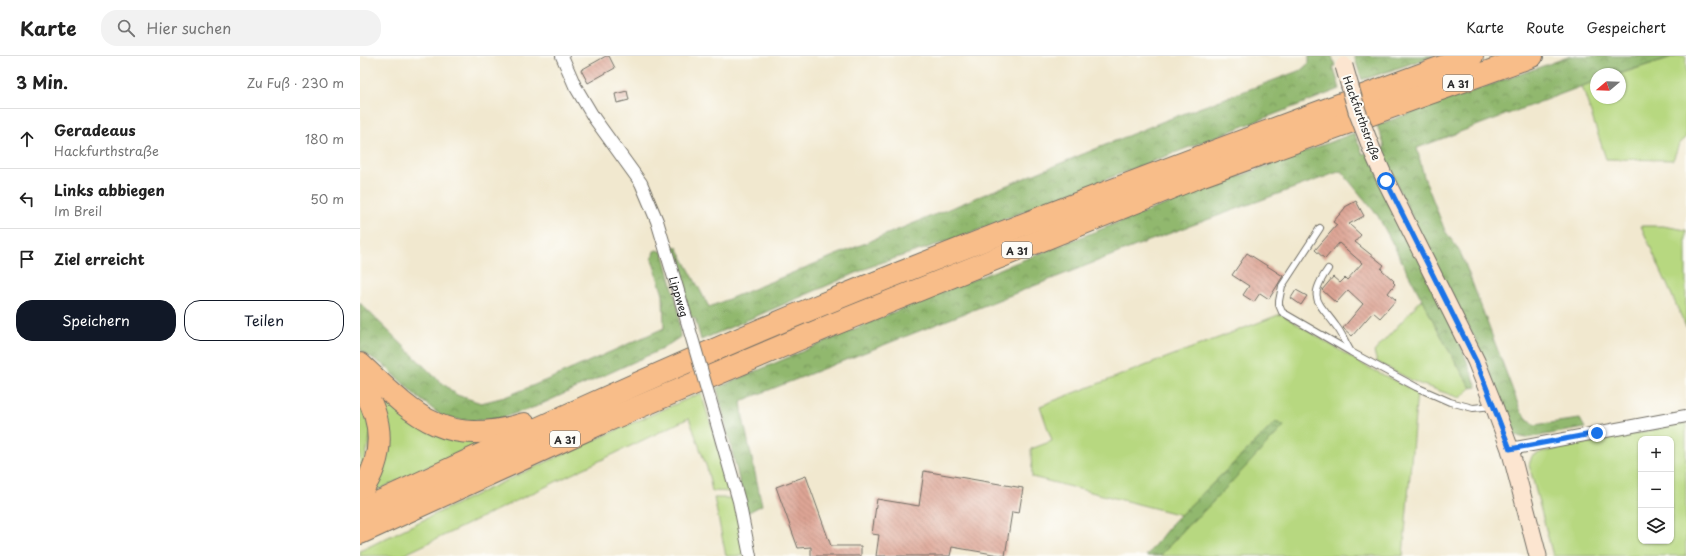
<!DOCTYPE html>
<html lang="de">
<meta charset="utf-8">
<style>
body{margin:0;font-family:"Playpen Sans",sans-serif;background:#f2f2f2;color:#222}
.controls{position:absolute;right:12px;bottom:12px;display:grid;overflow:hidden;border-radius:8px;box-shadow:0 1px 3px #0004}
.controls button{width:36px;height:36px;display:grid;place-items:center;padding:0;border:0;border-bottom:1px solid #e0e0e0;background:#fff;color:#222;font:20px sans-serif}
.compass{position:absolute;left:1230px;top:12px;width:36px;height:36px;border-radius:50%;background:#fff;box-shadow:0 1px 3px #0004;rotate:251deg}
.stop{position:absolute;width:12px;height:12px;margin:-9px;border:3px solid #1a73e8;border-radius:50%;background:#fff}
.stop.end{background:#1a73e8;border-color:#fff;box-shadow:0 1px 4px #0008}
.list{margin:0;padding:0;list-style:none}
h2{display:flex;justify-content:space-between;align-items:center;height:52px;margin:0;padding:0 16px;font-size:17px}
h2 small{font-size:13px;font-weight:400;color:#767676}
.list li{display:grid;grid-template-columns:26px 1fr auto;gap:12px;align-items:center;box-sizing:border-box;height:60px;padding:0 16px;border-top:1px solid #e0e0e0}
.list b{display:block;font-size:15px;white-space:nowrap}
.list p{margin:0;font-size:13px;white-space:nowrap;color:#767676}
.list em{font-size:13px;font-style:normal;color:#767676}
.actions{display:flex;gap:8px;padding:12px 16px}
.actions a{flex:1;padding:9px 0;border:1px solid #111827;border-radius:16px;text-align:center;font-size:14px;color:#111827}
.actions .main{background:#111827;color:#fff}
.icon{flex:none;width:22px;height:22px;fill:none;stroke:currentColor;stroke-width:2;stroke-linecap:round;stroke-linejoin:round}
.map{position:relative;flex:none;width:1326px;height:500px;overflow:hidden}
header{display:flex;align-items:center;gap:24px;box-sizing:border-box;height:56px;padding:0 20px;background:#fff;border-bottom:1px solid #e0e0e0}
header strong{font-size:19px}
nav{display:flex;gap:22px;margin-inline-start:auto;font-size:14px}
.search{width:280px;height:36px;background:#f2f2f2;display:flex;align-items:center;gap:10px;box-sizing:border-box;padding:0 14px;border-radius:16px;color:#767676;font-size:15px}
main{display:flex}
aside{flex:1;background:#fff}
.map>svg:first-child{display:block}
.grass{fill:#b7d880;stroke:#718256;fill-rule:evenodd}
.forest{fill:url(#forest-crowns);stroke:#5e724c}
.building{fill:url(#building-back-hatch)}
.lines{fill:none;stroke-linecap:round;stroke-linejoin:round}
.lane-casing{stroke:#706d64;stroke-width:8}
.street-casing{stroke:#706d64;stroke-width:14}
.secondary-casing{stroke:#706d64;stroke-width:19}
.highway-casing{stroke:#706d64;stroke-width:24}
.lane{stroke:#fff;stroke-width:6}
.street{stroke:#fff;stroke-width:12}
.secondary{stroke:#fce5d0;stroke-width:17}
.highway{stroke:#f8bd89;stroke-width:22}
.street-bridge-casing{stroke:#706d64;stroke-width:14;stroke-linecap:butt}
.secondary-bridge-casing{stroke:#706d64;stroke-width:19;stroke-linecap:butt}
.street-bridge{stroke:#fff;stroke-width:12}
.secondary-bridge{stroke:#fce5d0;stroke-width:17}
.route{stroke:#1a73e8;stroke-width:5}
.labels{text-anchor:middle;dominant-baseline:central;stroke-width:4;stroke-linejoin:round;paint-order:stroke}
.shield{fill:#fdfcf7;stroke:#6a6a68;stroke-width:1}
.shield-label{font-size:10px;font-weight:bold;fill:#2b2b2b}
.street-label{font-size:11px;fill:#2b2b2b;stroke:#fdfcf7}
</style>
<header>
<strong>Karte</strong>
<div class="search"><svg class="icon" aria-label="search" viewBox="0 0 24 24"><circle cx="10" cy="10" r="6"/><path d="M15 15l6 6"/></svg>Hier suchen</div>
<nav><a>Karte</a><a>Route</a><a>Gespeichert</a></nav>
</header>
<main>
<aside>
<h2>3 Min.<small>Zu Fuß · 230 m</small></h2>
<ul class="list">
<li><svg class="icon" aria-label="ahead" viewBox="0 0 24 24"><path d="M12 20V5M6 11l6-6 6 6"/></svg><div><b>Geradeaus</b><p>Hackfurthstraße</p></div><em>180 m</em></li>
<li><svg class="icon" aria-label="left" viewBox="0 0 24 24"><path d="M17 20v-9H6M10 6l-5 5 5 5"/></svg><div><b>Links abbiegen</b><p>Im Breil</p></div><em>50 m</em></li>
<li><svg class="icon" aria-label="arrive" viewBox="0 0 24 24"><path d="M6 21V4h12l-3 4 3 4H6"/></svg><div><b>Ziel erreicht</b></div></li>
</ul>
<div class="actions"><a class="main">Speichern</a><a>Teilen</a></div>
</aside>
<div class="map">
<svg width="1326" height="500" viewBox="0 0 1326 500">
<defs>
<pattern id="forest-crowns" width="20" height="18" patternUnits="userSpaceOnUse"><rect width="20" height="18" fill="#91b86e"/><path d="M2 6a3 3 0 1 1 6 0M12 15a3 3 0 1 1 6 0" fill="none" stroke="#77965b"/></pattern>
<pattern id="building-back-hatch" width="6" height="6" patternUnits="userSpaceOnUse"><rect width="6" height="6" fill="#dda494"/><path d="M-1 5l2 2M0 0l6 6M5-1l2 2" fill="none" stroke="#b38679"/></pattern>
</defs>
<rect width="100%" height="100%" fill="#fdfcf7"/>
<filter id="ink" filterUnits="userSpaceOnUse"><feTurbulence type="fractalNoise" baseFrequency=".025" numOctaves="2"/><feDisplacementMap in="SourceGraphic" scale="8" xChannelSelector="R" yChannelSelector="G"/><feConvolveMatrix kernelMatrix="1 2 1 2 8 2 1 2 1" color-interpolation-filters="sRGB"/></filter>
<filter id="wash" filterUnits="userSpaceOnUse"><feTurbulence type="fractalNoise" baseFrequency=".012" numOctaves="4" result="noise"/><feDisplacementMap in="SourceGraphic" scale="16" xChannelSelector="R" yChannelSelector="G"/><feGaussianBlur stdDeviation="0.9" result="paint"/><feColorMatrix in="noise" values="0 0 0 0 0 0 0 0 0 0 0 0 0 0 0 0 0 1.4 0 .05"/><feComposite in="paint" operator="in"/></filter>
<g filter="url(#wash)">
<rect width="100%" height="100%" fill="#f1e8cf"/>
<!-- grass -->
<g class="grass">
<path d="M1315 0H1326V82L1319 88 1313 104 1246 103 1222 30 1236 25V42H1260L1259 18Z"/>
<path d="M1281 170H1303L1326 174V271Z"/>
<path d="M1062 243 1088 293 1111 332 1100 342 1057 327 1017 306 1014 296Z"/>
<path d="M921 258 1002 308 1057 336 1043 500H800L828 469 847 452 861 436 916 366 821 459 672 421 671 393 692 385 680 350Z"/>
<path d="M10 337 124 385 0 442 10 428Z"/>
<path d="M341 337 372 436 352 435 347 412 329 362 41 500H0V495C112 439 226 387 341 337Z"/>
<path d="M0 338 13 366 0 427Z"/>
<path d="M1326 367V500H1193L1169 409 1172 400 1182 396ZM1281 383H1311V485H1281Z"/>
<path d="M354 442H371L375 445 386 500H366Z"/>
</g>
<!-- forest -->
<g class="forest">
<path d="M949 0H972L975 10H973L980 33 687 146 604 180 517 208 341 284 335 262H331L310 189 317 191 349 251 804 65 941 14 949 7Z"/>
<path d="M994 0H1074L1002 24Z"/>
<path d="M1211 0H1315L1259 18H1236V25L1057 92 1064 121 1085 175 1099 194 1104 205 1161 356 1174 369 1220 363 1225 372 1166 382 1154 379C1140 350 1132 318 1118 289 1086 223 1048 160 1021 93L1025 91 1017 69Z"/>
<path d="M994 77 1003 98 1008 97 1101 290 1117 331 1111 332 1088 293 1018 160 981 115 786 186 381 345 383 362 402 449 387 457 357 332 569 241 767 163Z"/>
<path d="M297 194 303 196 318 251 320 281 302 293 175 351 138 363 108 365 83 361 56 340 26 311 0 294V247L75 321 97 339 121 347 145 341 194 321 304 272 303 239 292 203 294 195Z"/>
<path d="M916 366 924 370 847 452 828 469 800 500H786L814 465Z"/>
</g>
<g id="blocks">
<!-- building -->
<g class="building">
<path d="M246 0H249L255 12 228 27 221 14Z"/>
<path d="M267 35 269 44 257 47 255 38Z"/>
<path d="M996 145 1004 160 989 168 1001 179 995 186 1024 209 1021 213 1034 225 1033 226 1035 228 1028 237 1036 244 1020 262 1013 256 992 280 983 272 1003 248 988 234 976 247 962 234 973 221 980 227 985 222 987 224 1002 207 979 187 965 203 955 194 977 169 973 166 985 152V151Z"/>
<path d="M887 197 923 220 909 243 900 237 894 246 883 239 889 230 872 219Z"/>
<path d="M936 234 947 240 941 249 931 242Z"/>
<path d="M564 415 663 432 659 457 652 456 645 500 592 491 590 500H516L519 479 512 478 517 443 559 450Z"/>
<path d="M446 420 471 490H501V500H451V491L438 492 416 431Z"/>
</g>
</g>
</g>
<g filter="url(#ink)">
<use href="#blocks" fill-opacity="0" stroke="#706d64" stroke-width="1"/>
<g class="lines">
<!-- lane casing -->
<g class="lane-casing">
<g id="lane">
<path d="M960 172 922 230 919 245V249L922 256 991 296 1056 331 1090 346 1113 352 1133 350"/>
<path d="M968 213C947 243 958 245 976 270 982 277 985 286 990 294"/>
</g>
</g>
<!-- street casing -->
<g class="street-casing">
<g id="street">
<path id="s1" d="M202 0 215 30 234 62 281 127 297 165 327 265"/>
<path d="M355 361 379 445 390 500"/>
<path d="M1150 393 1326 360"/>
</g>
</g>
<!-- secondary casing -->
<g class="secondary-casing">
<path id="secondary" d="M1012 94 1026 125 1116 305 1134 350 1150 393 1178 500"/>
</g>
<!-- highway casing -->
<g class="highway-casing">
<g id="highway">
<path d="M0 308C55 360 84 392 164 368"/>
<path d="M0 329C25 364 25 401 0 437"/>
<path d="M0 455C152 384 303 314 458 250 674 162 893 80 1112 0"/>
<path d="M0 477 241 367 472 269 840 120 1172 0"/>
</g>
</g>
<!-- lane -->
<use href="#lane" class="lane"/>
<!-- street -->
<use href="#street" class="street"/>
<!-- secondary -->
<use href="#secondary" class="secondary"/>
<!-- highway -->
<use href="#highway" class="highway"/>
<!-- street-bridge casing -->
<g class="street-bridge-casing">
<path id="street-bridge" d="M327 265 355 361"/>
</g>
<!-- secondary-bridge casing -->
<g class="secondary-bridge-casing">
<path id="secondary-bridge" d="M984 10 997 55 1012 94"/>
</g>
<!-- street-bridge -->
<use href="#street-bridge" class="street-bridge"/>
<!-- secondary-bridge -->
<use href="#secondary-bridge" class="secondary-bridge"/>
</g>
</g>
<g class="lines" filter="url(#ink)">
<!-- route -->
<path class="route" d="M1026 125 1116 305 1150 393 1237 377"/>
</g>
<g class="labels">
<!-- shield labels -->
<g class="shield">
<rect x="1083" y="19" width="30" height="16" rx="3"/>
<rect x="642" y="186" width="30" height="16" rx="3"/>
<rect x="190" y="375" width="30" height="16" rx="3"/>
</g>
<g class="shield-label">
<text x="1098" y="27">A 31</text>
<text x="657" y="194">A 31</text>
<text x="205" y="383">A 31</text>
</g>
<!-- street labels -->
<g class="street-label">
<text transform="translate(1002 62) rotate(70)">Hackfurthstraße</text>
<text stroke="none"><textPath href="#s1" startOffset="270">Lippweg</textPath></text>
</g>
</g>
</svg>
<div class="controls">
<button>+</button>
<button>−</button>
<button><svg class="icon" aria-label="layers" viewBox="0 0 24 24"><path d="M12 4l9 5-9 5-9-5zM3 14l9 5 9-5"/></svg></button>
</div>
<svg class="compass" viewBox="-18 -18 36 36"><path d="M0-13l5 13h-10z" fill="#e53935"/><path d="M0 13l5-13h-10z" fill="#767676"/></svg>
<div class="stop" style="left:1026px;top:125px"></div>
<div class="stop end" style="left:1237px;top:377px"></div>
</div>
</main>
